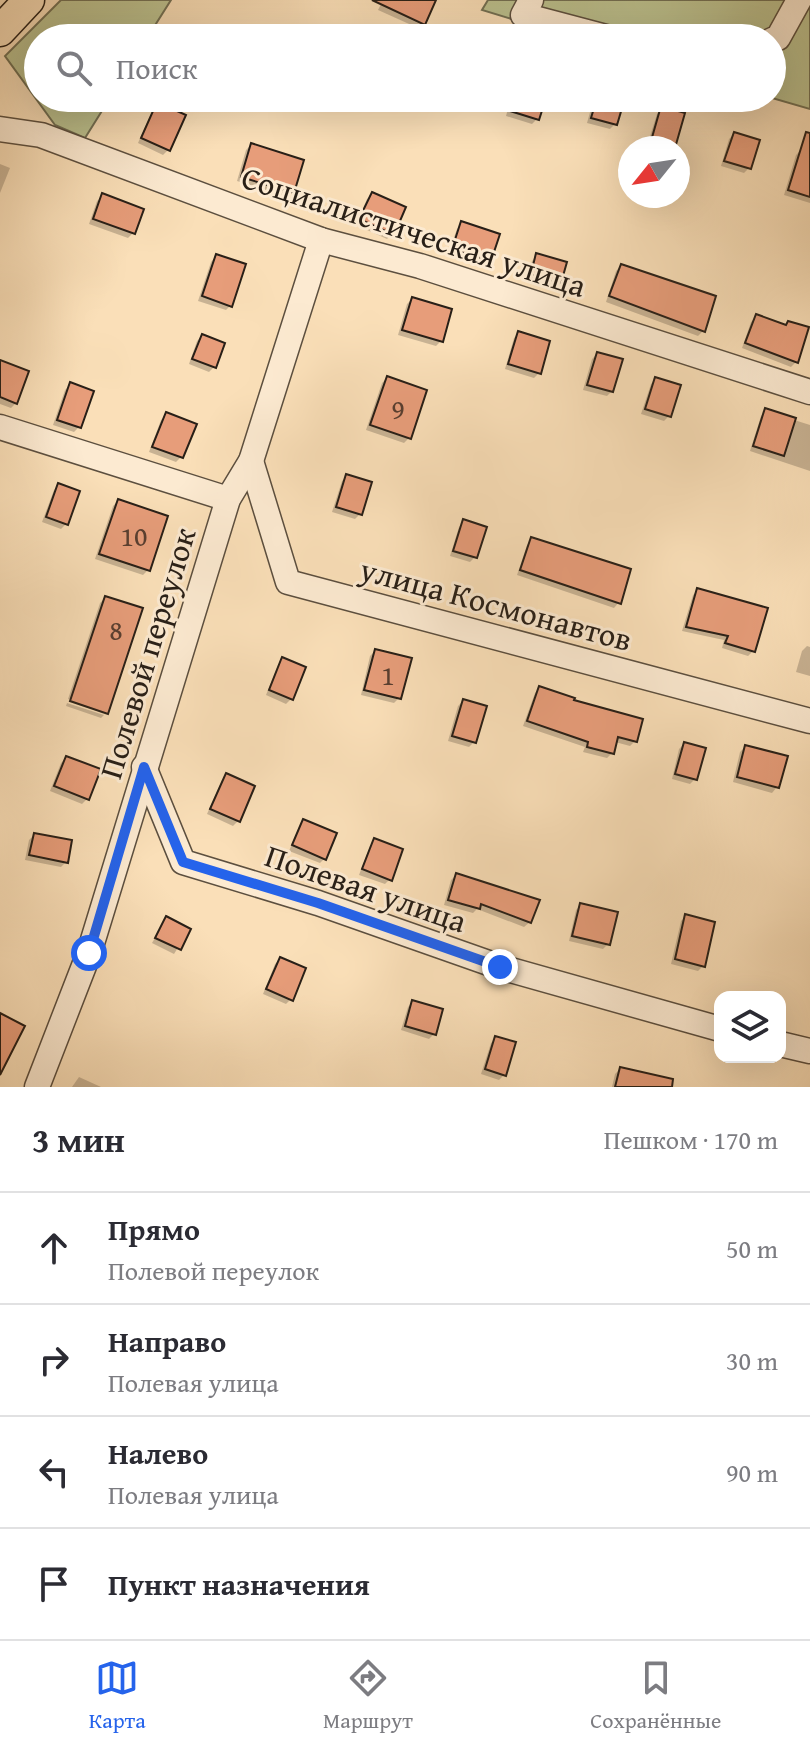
<!DOCTYPE html>
<html lang="ru">
<meta charset="utf-8">
<style>
body{margin:0;font-family:"Gentium Book Plus",serif;background:#f7f7f7;color:#2b2b33}
.controls{position:absolute;right:24px;bottom:24px;display:grid;overflow:hidden;border-radius:16px;box-shadow:0 8px 32px #0002}
.controls button{width:72px;height:72px;display:grid;place-items:center;padding:0;border:0;border-bottom:2px solid #e1e1e2;background:#fff;color:#2b2b33;font:40px sans-serif}
.compass{position:absolute;left:618px;top:136px;width:72px;height:72px;border-radius:50%;background:#fff;box-shadow:0 8px 32px #0002;rotate:240deg}
.stop{position:absolute;width:24px;height:24px;margin:-18px;border:6px solid #2563eb;border-radius:50%;background:#fff}
.stop.end{background:#2563eb;border-color:#fff;box-shadow:0 2px 8px #0008}
.list{margin:0;padding:0;list-style:none}
h2{display:flex;justify-content:space-between;align-items:center;height:104px;margin:0;padding:0 32px;font-size:34px}
h2 small{font-size:26px;font-weight:400;color:#7c7c81}
.list li{display:grid;grid-template-columns:52px 1fr auto;gap:24px;align-items:center;box-sizing:border-box;height:112px;padding:0 32px;border-top:2px solid #e1e1e2}
.list b{display:block;font-size:30px;white-space:nowrap}
.list p{margin:0;font-size:26px;white-space:nowrap;color:#7c7c81}
.list em{font-size:26px;font-style:normal;color:#7c7c81}
.icon{flex:none;width:44px;height:44px;fill:none;stroke:currentColor;stroke-width:2;stroke-linecap:round;stroke-linejoin:round}
.map{position:relative;flex:none;width:810px;height:1087px;overflow:hidden}
.search{position:absolute;background:#fff;box-shadow:0 8px 32px #0002;left:24px;right:24px;top:24px;height:88px;display:flex;align-items:center;gap:20px;box-sizing:border-box;padding:0 28px;border-radius:44px;color:#7c7c81;font-size:30px}
.sheet{height:552px;background:#fff}
nav{display:flex;justify-content:space-around;align-items:center;box-sizing:border-box;height:112px;border-top:2px solid #e1e1e2;background:#fff;font-size:22px;color:#7c7c81}
nav a{display:grid;justify-items:center;gap:4px}
nav .on{color:#2563eb}
.map>svg:first-child{display:block}
.green{fill:#bcc290;stroke:#727054;stroke-width:2}
.shadow{fill:#0003}
.building{fill:#e79d7a;stroke:#281f17;stroke-width:2}
.lines{fill:none;stroke-linecap:round;stroke-linejoin:round}
.minor-casing{stroke:#5c4f3f;stroke-width:27}
.major-casing{stroke:#281f17;stroke-width:33}
.minor{stroke:#fcead1;stroke-width:24}
.major{stroke:#fadfb8;stroke-width:30}
.route{stroke:#2563eb;stroke-width:10}
.labels{text-anchor:middle;dominant-baseline:central;stroke-width:6;stroke-linejoin:round;paint-order:stroke}
.number-label{font-size:28px;fill:#583e30}
.street-label{font-size:32px;fill:#281f17;stroke:#fcead1}
</style>
<div class="map">
<svg width="810" height="1087" viewBox="0 0 810 1087">
<rect width="100%" height="100%" fill="#fadfb8"/>
<filter id="stains"><feTurbulence type="fractalNoise" baseFrequency=".0025" numOctaves="4"/><feColorMatrix values="0 0 0 0 .2 0 0 0 0 .09 0 0 0 0 .02 0 0 0 .5 -.17"/></filter>
<radialGradient id="worn" r=".72"><stop offset=".6" stop-color="#630" stop-opacity="0"/><stop offset="1" stop-color="#630" stop-opacity=".3"/></radialGradient>
<!-- green -->
<g class="green">
<path d="M61 0H171L147 38H38V98H110L85 138 55 125 5 56Z"/>
<path d="M488 0H810V109L772 98V38H574L482 10Z"/>
</g>
<!-- shadow -->
<g class="shadow">
<path d="M383 0H434L418 28 378 10Z"/>
<path d="M198 32 211 38H193Z"/>
<path d="M511 98H544L537 119 532 124 506 116Z"/>
<path d="M594 98H623L615 124 610 129 587 123Z"/>
<path d="M158 104 168 150 163 155 138 143 153 109Z"/>
<path d="M662 109 673 147 672 148 647 146 657 114Z"/>
<path d="M734 134 757 141 749 168 744 173 721 166 729 139Z"/>
<path d="M251 145 292 192 287 197 237 181 246 150Z"/>
<path d="M801 150 810 153V203L784 195 796 155Z"/>
<path d="M0 164 10 168 0 193Z"/>
<path d="M372 194 392 234 387 239 356 225 367 199Z"/>
<path d="M103 196 141 210 133 233 128 238 89 224 97 201Z"/>
<path d="M462 224 489 260 484 265 448 254 457 229Z"/>
<path d="M216 256 231 305 226 310 198 301 211 262Z"/>
<path d="M537 256 560 282 555 287 527 278 532 261Z"/>
<path d="M621 266 703 331 698 336 606 302 616 271Z"/>
<path d="M412 299 441 341 436 346 398 335 407 304Z"/>
<path d="M756 317 796 362 791 367 742 348 751 322Z"/>
<path d="M519 333 539 373 534 378 505 369 514 338Z"/>
<path d="M202 336 214 367 209 372 189 364 197 341Z"/>
<path d="M597 354 612 391 607 396 583 390 592 359Z"/>
<path d="M0 365 16 403 11 408 0 404Z"/>
<path d="M387 378 409 438 404 443 366 430 382 383Z"/>
<path d="M656 379 669 416 664 421 641 414 651 384Z"/>
<path d="M70 385 79 427 74 432 53 425 65 390Z"/>
<path d="M766 411 810 425V471L750 451 761 416Z"/>
<path d="M166 415 181 457 176 462 149 452 161 420Z"/>
<path d="M347 476 360 514 355 519 332 512 342 481Z"/>
<path d="M59 485 66 524 61 529 42 522 54 490Z"/>
<path d="M118 501 148 570 143 575 95 559 113 506Z"/>
<path d="M464 522 475 557 470 562 450 556 459 527Z"/>
<path d="M532 540 619 602 614 608 517 575 527 545Z"/>
<path d="M698 590 753 651 748 656 722 648 724 640 682 631 693 595Z"/>
<path d="M105 598 106 711 68 699 100 603Z"/>
<path d="M807 646 810 647V676L796 672 802 651Z"/>
<path d="M375 651 399 698 394 703 361 695 370 656Z"/>
<path d="M283 660 291 699 286 704 266 695 278 665Z"/>
<path d="M540 688 635 741 630 746 615 742 612 753 607 758 583 752 585 747 523 726 535 693Z"/>
<path d="M463 701 474 742 469 747 448 741 458 706Z"/>
<path d="M67 703 104 715 101 718 66 706Z"/>
<path d="M684 744 695 779 690 784 672 779 679 749Z"/>
<path d="M745 747 777 787 772 793 733 782 740 752Z"/>
<path d="M66 758 87 799 82 804 50 791 61 763Z"/>
<path d="M227 775 238 821 233 826 207 814 222 780Z"/>
<path d="M304 822 325 858 320 863 289 851 299 827Z"/>
<path d="M34 835 66 862 61 867 25 860 29 840Z"/>
<path d="M375 841 390 879 385 884 359 875 370 846Z"/>
<path d="M456 875 530 922 524 927 477 909 473 913 444 905 451 880Z"/>
<path d="M581 905 608 944 603 949 569 941 576 910Z"/>
<path d="M686 916 703 966 698 971 671 964 681 921Z"/>
<path d="M166 919 189 930 174 954 152 943Z"/>
<path d="M280 959 291 999 286 1004 263 994 275 964Z"/>
<path d="M413 1002 434 1034 429 1039 401 1030 408 1007Z"/>
<path d="M496 1038 504 1075 499 1080 481 1074 491 1043Z"/>
<path d="M620 1069 650 1087H612L615 1074Z"/>
<path d="M79 1077 101 1087H72Z"/>
</g>
<!-- building -->
<g class="building">
<path d="M372 0H436L425 25Z"/>
<path d="M482 98H546L539 120 481 102Z"/>
<path d="M597 98H625L617 125 591 118Z"/>
<path d="M157 102 186 115 170 151 141 138Z"/>
<path d="M661 106 685 113 675 148 651 141Z"/>
<path d="M734 132 760 140 751 169 724 161Z"/>
<path d="M806 132 810 133V197L788 190Z"/>
<path d="M251 143 304 160 294 193 241 177Z"/>
<path d="M372 192 406 207 394 235 359 219Z"/>
<path d="M102 193 144 209 135 234 93 219Z"/>
<path d="M461 221 500 234 491 261 452 249Z"/>
<path d="M536 253 567 262 561 283 531 274Z"/>
<path d="M216 254 246 264 232 307 202 296Z"/>
<path d="M621 264 716 296 705 332 609 296Z"/>
<path d="M412 297 452 309 443 342 402 330Z"/>
<path d="M756 314 786 325 788 321 809 327 798 363 745 343Z"/>
<path d="M518 331 550 341 541 374 508 364Z"/>
<path d="M202 334 225 343 216 368 192 359Z"/>
<path d="M597 352 623 359 613 392 587 385Z"/>
<path d="M0 360 29 371 17 404 0 397Z"/>
<path d="M387 376 427 390 411 439 370 425Z"/>
<path d="M655 377 681 385 671 417 645 409Z"/>
<path d="M70 382 94 391 81 428 57 420Z"/>
<path d="M765 408 796 418 784 456 753 446Z"/>
<path d="M166 412 197 424 183 458 152 447Z"/>
<path d="M346 474 372 482 362 515 336 507Z"/>
<path d="M58 483 80 491 68 525 46 517Z"/>
<path d="M118 499 168 516 150 571 99 554Z"/>
<path d="M463 519 487 527 477 558 453 551Z"/>
<path d="M531 537 631 569 621 604 520 570Z"/>
<path d="M697 588 768 608 755 652 725 643 728 636 686 627Z"/>
<path d="M105 596 143 608 108 714 70 701Z"/>
<path d="M375 649 412 658 401 699 364 690Z"/>
<path d="M282 657 306 667 293 700 269 690Z"/>
<path d="M539 686 575 698 574 700 643 719 637 742 618 737 614 754 587 747 588 742 527 721Z"/>
<path d="M463 699 487 706 476 743 452 736Z"/>
<path d="M684 742 706 748 697 780 675 774Z"/>
<path d="M745 745 788 756 779 788 737 777Z"/>
<path d="M66 756 101 769 89 800 54 786Z"/>
<path d="M226 773 255 786 240 822 210 809Z"/>
<path d="M303 819 337 833 326 860 292 845Z"/>
<path d="M34 833 72 840 68 863 29 855Z"/>
<path d="M374 838 403 849 392 881 362 869Z"/>
<path d="M456 873 540 900 531 923 481 904 480 909 448 900Z"/>
<path d="M580 903 618 912 610 945 572 936Z"/>
<path d="M685 914 715 922 705 967 675 959Z"/>
<path d="M166 916 191 929 181 950 155 938Z"/>
<path d="M280 957 306 968 293 1001 266 989Z"/>
<path d="M412 1000 443 1009 436 1035 405 1026Z"/>
<path d="M0 1013 25 1026 0 1075Z"/>
<path d="M495 1036 516 1042 506 1076 485 1069Z"/>
<path d="M620 1067 673 1079 672 1087H615Z"/>
</g>
<g class="lines">
<!-- minor casing -->
<g class="minor-casing">
<g id="minor">
<path d="M531 0 523 15 610 38"/>
<path d="M772 40 778 38 799 0"/>
<path d="M0 129 41 135 321 240 420 266 810 392"/>
<path d="M0 427 228 499"/>
<path d="M251 461 288 582 810 721"/>
<path d="M144 767 183 862 318 903 500 967 720 1029"/>
<path d="M780 1044 810 1051"/>
<path d="M37 1087 89 953 228 499 251 461 321 240"/>
</g>
</g>
<!-- major casing -->
<g class="major-casing">
<path id="major" d="M0 31 29 0"/>
</g>
<!-- minor -->
<use href="#minor" class="minor"/>
<!-- major -->
<use href="#major" class="major"/>
</g>
<g class="lines">
<!-- route -->
<path class="route" d="M89 953 144 767 183 862 318 903 500 967"/>
</g>
<g class="labels">
<!-- number labels -->
<g class="number-label">
<text x="398" y="408">9</text>
<text x="134" y="535">10</text>
<text x="116" y="629">8</text>
<text x="388" y="674">1</text>
</g>
<!-- street labels -->
<g class="street-label">
<text transform="translate(414 231) rotate(18)">Социалистическая улица</text>
<text transform="translate(496 604) rotate(15)">улица Космонавтов</text>
<text transform="translate(147 653) rotate(-73)">Полевой переулок</text>
<text transform="translate(366 888) rotate(19)">Полевая улица</text>
</g>
</g>
<rect width="100%" height="100%" filter="url(#stains)"/>
<rect width="100%" height="100%" fill="url(#worn)"/>
</svg>
<div class="controls">
<button><svg class="icon" aria-label="layers" viewBox="0 0 24 24"><path d="M12 4l9 5-9 5-9-5zM3 14l9 5 9-5"/></svg></button>
</div>
<svg class="compass" viewBox="-18 -18 36 36"><path d="M0-13l5 13h-10z" fill="#e53935"/><path d="M0 13l5-13h-10z" fill="#7c7c81"/></svg>
<div class="stop" style="left:89px;top:953px"></div>
<div class="stop end" style="left:500px;top:967px"></div>
<div class="search"><svg class="icon" aria-label="search" viewBox="0 0 24 24"><circle cx="10" cy="10" r="6"/><path d="M15 15l6 6"/></svg>Поиск</div>
</div>
<section class="sheet">
<h2>3 мин<small>Пешком · 170 m</small></h2>
<ul class="list">
<li><svg class="icon" aria-label="ahead" viewBox="0 0 24 24"><path d="M12 20V5M6 11l6-6 6 6"/></svg><div><b>Прямо</b><p>Полевой переулок</p></div><em>50 m</em></li>
<li><svg class="icon" aria-label="right" viewBox="0 0 24 24"><path d="M7 20v-9h11M14 6l5 5-5 5"/></svg><div><b>Направо</b><p>Полевая улица</p></div><em>30 m</em></li>
<li><svg class="icon" aria-label="left" viewBox="0 0 24 24"><path d="M17 20v-9H6M10 6l-5 5 5 5"/></svg><div><b>Налево</b><p>Полевая улица</p></div><em>90 m</em></li>
<li><svg class="icon" aria-label="arrive" viewBox="0 0 24 24"><path d="M6 21V4h12l-3 4 3 4H6"/></svg><div><b>Пункт назначения</b></div></li>
</ul>
</section>
<nav>
<a class="on"><svg class="icon" aria-label="map" viewBox="0 0 24 24"><path d="M3 6l6-2 6 2 6-2v14l-6 2-6-2-6 2zM9 4v14M15 6v14"/></svg>Карта</a>
<a><svg class="icon" aria-label="directions" viewBox="0 0 24 24"><path d="M12 3l9 9-9 9-9-9zM9 14v-3h6M13 9l2 2-2 2"/></svg>Маршрут</a>
<a><svg class="icon" aria-label="saved" viewBox="0 0 24 24"><path d="M7 4h10v16l-5-4-5 4z"/></svg>Сохранённые</a>
</nav>
